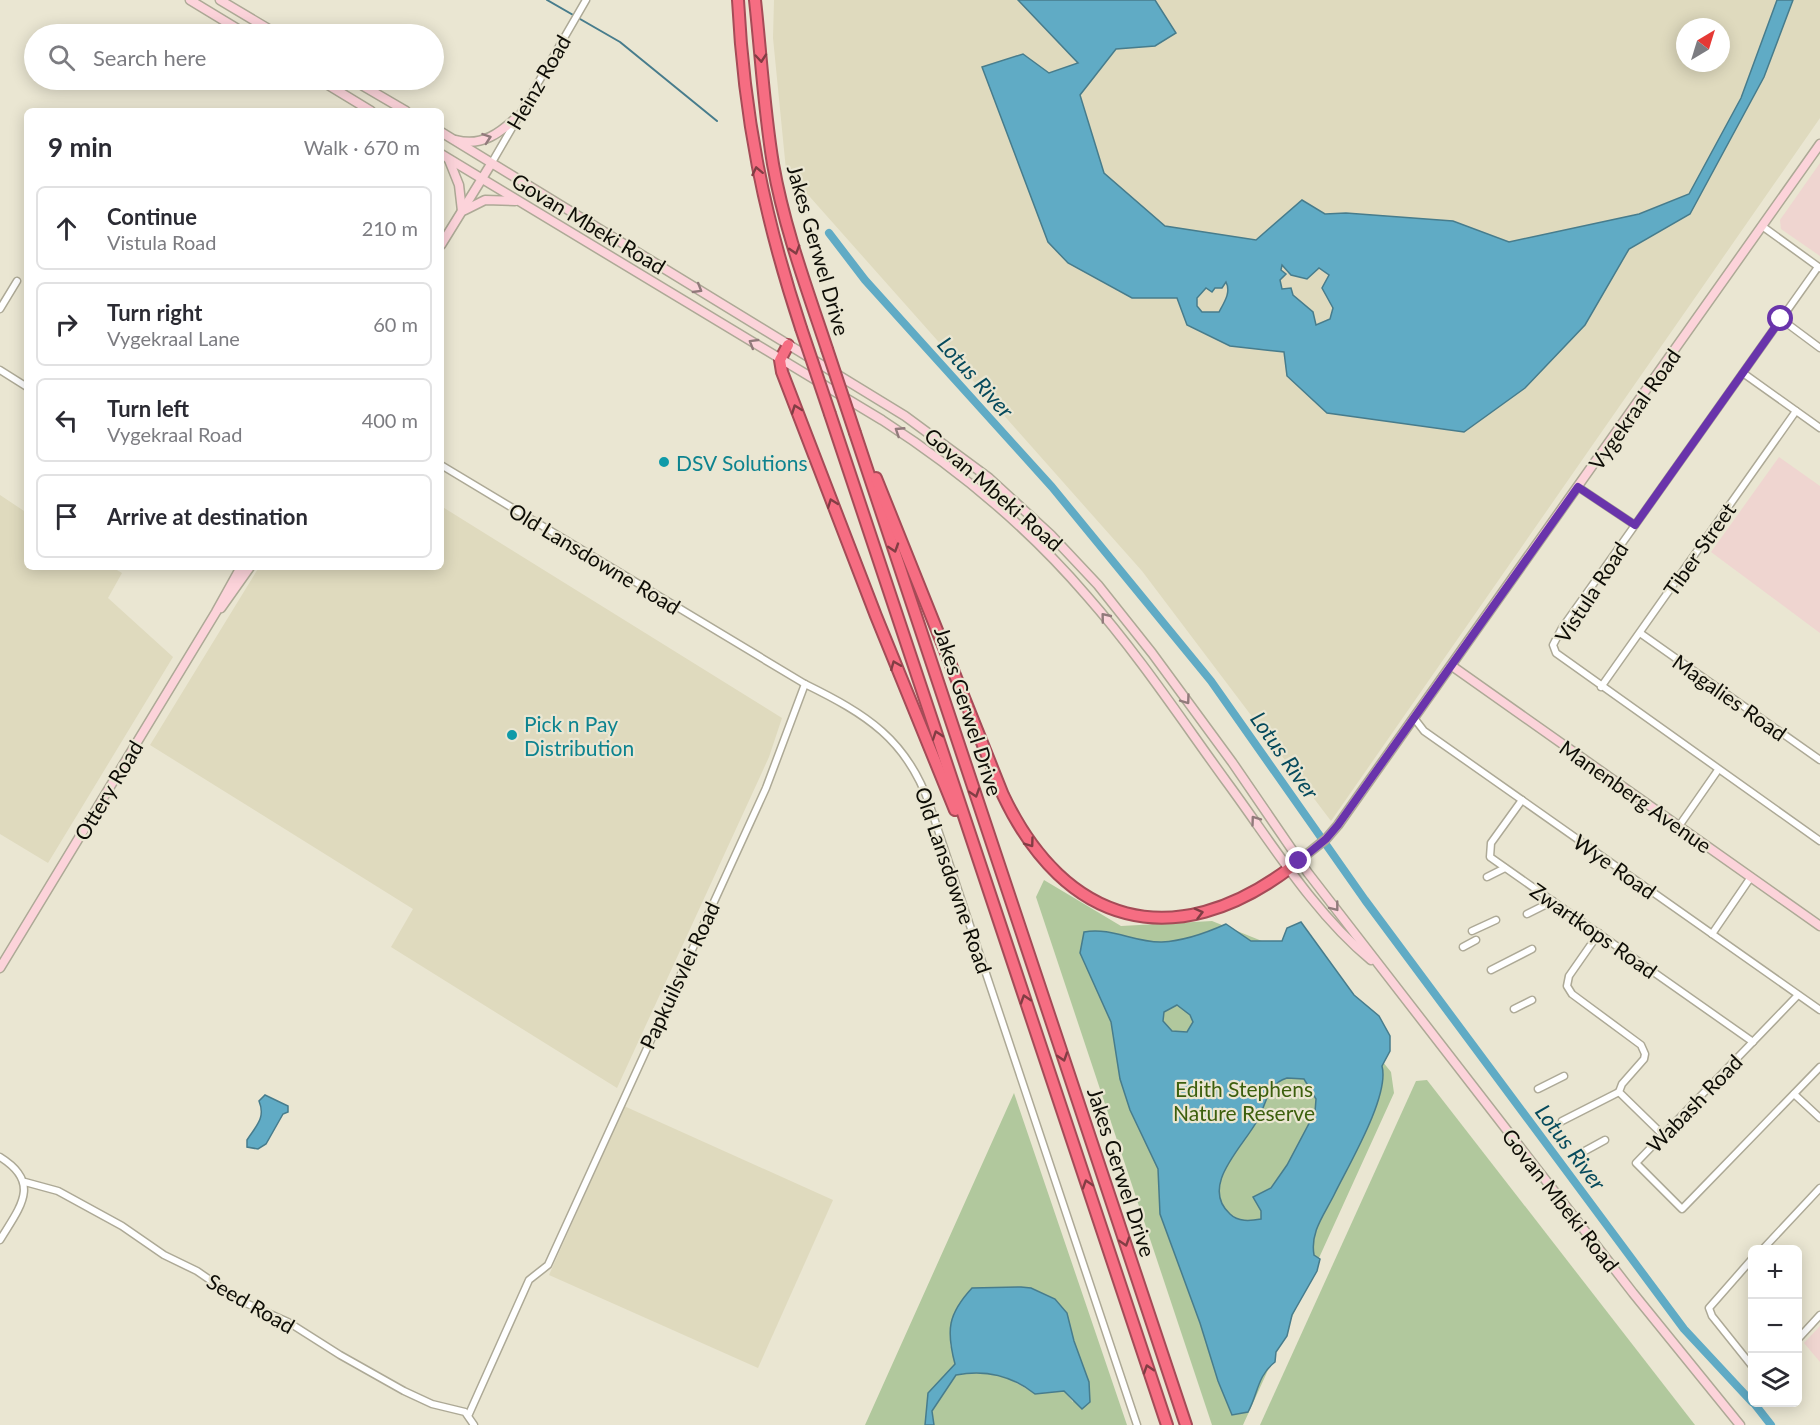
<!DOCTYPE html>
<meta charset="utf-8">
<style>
body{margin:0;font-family:Lato,sans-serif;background:#f7f7f7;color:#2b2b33}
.controls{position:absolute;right:18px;bottom:18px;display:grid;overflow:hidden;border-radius:9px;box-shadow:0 3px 15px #0003}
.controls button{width:54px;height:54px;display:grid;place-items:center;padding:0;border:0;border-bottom:2px solid #e1e1e2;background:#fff;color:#2b2b33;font:30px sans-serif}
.compass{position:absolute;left:1676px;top:18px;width:54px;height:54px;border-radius:50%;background:#fff;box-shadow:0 3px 15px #0003;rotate:38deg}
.stop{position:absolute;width:18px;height:18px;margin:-14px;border:4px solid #6934ab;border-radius:50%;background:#fff}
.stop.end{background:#6934ab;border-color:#fff;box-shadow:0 2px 6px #0008}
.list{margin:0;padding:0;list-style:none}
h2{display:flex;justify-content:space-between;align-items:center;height:78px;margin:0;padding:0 24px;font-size:26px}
h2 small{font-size:20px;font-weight:400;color:#7c7c81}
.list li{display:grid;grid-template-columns:39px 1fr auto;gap:18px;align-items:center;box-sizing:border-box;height:84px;margin:0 12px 12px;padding:0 12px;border:2px solid #e1e1e2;border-radius:9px}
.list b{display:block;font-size:22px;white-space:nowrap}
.list p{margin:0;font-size:20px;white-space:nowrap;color:#7c7c81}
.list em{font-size:20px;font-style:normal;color:#7c7c81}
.icon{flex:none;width:33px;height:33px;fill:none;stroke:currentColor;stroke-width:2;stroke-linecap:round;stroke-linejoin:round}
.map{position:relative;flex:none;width:1820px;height:1425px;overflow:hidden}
.search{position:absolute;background:#fff;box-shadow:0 3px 15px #0003;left:24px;top:24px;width:420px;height:66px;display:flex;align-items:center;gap:15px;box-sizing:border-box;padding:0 21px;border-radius:33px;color:#7c7c81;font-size:22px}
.panel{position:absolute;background:#fff;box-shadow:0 3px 15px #0003;left:24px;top:108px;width:420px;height:462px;border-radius:9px}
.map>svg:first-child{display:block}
.built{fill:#dfdabe;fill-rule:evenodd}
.education{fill:#efd5d0}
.green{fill:#b1c89d}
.water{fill:#60abc5;stroke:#477c8c;stroke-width:1.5;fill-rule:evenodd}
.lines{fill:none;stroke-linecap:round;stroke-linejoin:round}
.stream{stroke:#477c8c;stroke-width:2}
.canal{stroke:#60abc5;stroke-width:8}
.street-casing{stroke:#ada996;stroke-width:9}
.secondary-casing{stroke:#ada996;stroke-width:11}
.highway-casing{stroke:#a54b57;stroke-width:14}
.street{stroke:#fff;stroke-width:6}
.secondary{stroke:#fcd3da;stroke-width:8}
.highway{stroke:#f66d82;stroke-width:10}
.highway-bridge-casing{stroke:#a54b57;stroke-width:14;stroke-linecap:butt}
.highway-bridge{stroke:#f66d82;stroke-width:10}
.oneway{stroke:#823d44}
.oneway2{stroke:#917a7b}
.route{stroke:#6934ab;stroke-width:8}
.culture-dot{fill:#0f9aa8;stroke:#eae6d2;stroke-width:2}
.labels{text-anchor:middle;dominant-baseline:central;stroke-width:4.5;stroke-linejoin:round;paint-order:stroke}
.street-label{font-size:21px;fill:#0e0d06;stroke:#eae6d2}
.culture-label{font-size:21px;fill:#0d838f;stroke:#eae6d2;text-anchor:start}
.park-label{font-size:21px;fill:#3c5f0d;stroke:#eae6d2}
.water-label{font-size:22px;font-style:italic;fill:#064a5c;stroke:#eae6d2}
</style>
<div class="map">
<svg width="1820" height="1425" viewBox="0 0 1820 1425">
<rect width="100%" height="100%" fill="#eae6d2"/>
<!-- built -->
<g class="built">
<path d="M774 0H1820V118L1331 821 1142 571 786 170 773 38ZM1685 27H1721V63H1685Z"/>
<path d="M0 495 27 513V567H112L122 573 108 598 173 657 48 863 0 834Z"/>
<path d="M441 506 782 718 769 757 617 1088 391 947 413 909 150 745 259 567H441Z"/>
<path d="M624 1106 833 1200 758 1368 549 1275Z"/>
</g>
<!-- education -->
<g class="education">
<path d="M1820 163V256L1781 229 1780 220Z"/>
<path d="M1779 457 1820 486V633L1711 552Z"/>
<path d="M1820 1326V1362L1804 1343Z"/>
</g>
<!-- green -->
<g class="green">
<path d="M1044 880 1121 926 1212 921 1297 955 1391 1072 1394 1093 1243 1425H1212L1036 897Z"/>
<path d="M1427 1080 1695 1425H1260L1416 1081Z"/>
<path d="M1014 1093 1127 1425H934L932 1411 956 1375 977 1371 1002 1375 1036 1394 1064 1391 1073 1402 1074 1341 1067 1313 1055 1299 1031 1288H972L950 1344 956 1364 928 1393 925 1425H865Z"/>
</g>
<!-- water -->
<g class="water">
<path d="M1018 0H1155L1176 33 1155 46 1116 49 1080 95 1104 173 1165 226 1256 240 1302 200 1325 214 1346 213 1453 221 1509 242 1639 214 1689 194 1741 98 1777 0H1793L1764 77 1690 214 1629 249 1585 325 1525 388 1464 432 1327 413 1287 376 1284 352 1230 346 1187 325 1177 298H1132L1068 263 1048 242 982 67 1023 54 1049 73 1078 63ZM1282 265 1291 275 1307 279 1319 268 1329 275 1322 288 1333 308 1330 319 1316 325 1313 312 1293 295 1291 288 1282 289 1280 280 1286 274 1281 270ZM1226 282C1231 292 1225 301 1219 312H1202L1197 306V298L1206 288 1212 292 1215 288H1222Z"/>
<path d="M1301 922 1354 995 1379 1016 1390 1036V1051L1382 1066C1390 1096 1348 1166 1334 1195 1324 1215 1310 1232 1314 1255L1320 1259 1317 1271 1292 1315 1287 1336 1276 1352 1275 1362C1257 1376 1258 1394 1248 1412L1232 1415 1218 1381 1200 1323 1160 1214 1158 1169 1130 1110 1120 1079 1111 1022 1080 953 1084 932C1112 927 1135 943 1162 942 1184 941 1206 933 1226 924L1251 941H1282L1287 928ZM1177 1005 1190 1015 1193 1022 1187 1032 1172 1031 1163 1021 1164 1012ZM1287 1078 1304 1079 1316 1099 1315 1112 1287 1165 1271 1188 1253 1197 1261 1211V1219C1250 1221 1238 1222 1230 1214 1199 1186 1243 1147 1257 1121 1267 1105 1266 1084 1287 1078Z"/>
<path d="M265 1095 288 1106V1112L283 1114 266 1144 258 1149 247 1147V1140C256 1126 266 1118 259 1101Z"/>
<path d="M1021 1287 1031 1288 1055 1299 1067 1313 1074 1341 1089 1382 1090 1402 1082 1409 1064 1391 1035 1394C1011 1375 986 1369 956 1375L932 1411 934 1425H925L928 1393 955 1364C946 1330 948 1314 972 1288Z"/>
</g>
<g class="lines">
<!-- stream -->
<path class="stream" d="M547 0 620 42 717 121"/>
<!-- canal -->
<g class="canal">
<path d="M829 233 865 280 1052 487 1211 681 1365 900 1684 1329 1752 1402"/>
<path d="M1753 1402 1771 1425"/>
</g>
<!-- street casing -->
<g class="street-casing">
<g id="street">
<path d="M491 164 586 0"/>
<path d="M1762 226 1820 268"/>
<path d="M1818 267 1562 628 1553 645 1556 653 1820 841"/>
<path d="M0 309 17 281"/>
<path d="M1781 319 1820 348"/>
<path d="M0 370 27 387"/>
<path d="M1743 373 1820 428"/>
<path d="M441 465 805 684C866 714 907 739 930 806L1137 1425"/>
<path d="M1578 487 1635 525"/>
<path d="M1640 633 1820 760"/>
<path d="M1601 687 1796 411"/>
<path d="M1414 718 1424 731 1820 1010"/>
<path d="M1522 800 1491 843 1490 857 1753 1042"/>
<path d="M1679 826 1718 770"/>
<path d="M1487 877 1505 868"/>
<path d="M1527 914 1553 901"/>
<path d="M1472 931 1496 920"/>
<path d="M1599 933 1569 976 1567 986 1572 994 1641 1045 1645 1054 1644 1059 1622 1084 1619 1092 1663 1135"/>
<path d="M1712 934 1751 877"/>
<path d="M1463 947 1476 940"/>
<path d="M1491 970 1532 949"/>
<path d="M1798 995 1636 1163 1682 1209 1820 1067"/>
<path d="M1514 1009 1532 1000"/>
<path d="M1538 1089 1564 1076"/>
<path d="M1794 1094 1820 1118"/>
<path d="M1562 1121 1619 1092"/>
<path d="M1583 1152 1605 1140"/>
<path d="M0 1157C42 1183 20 1207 0 1240"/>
<path d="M25 1182 58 1191 122 1226 164 1255 197 1271 239 1300 288 1322 340 1355 404 1391 432 1404 465 1412 474 1425"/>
<path d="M1762 1250 1820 1188"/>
<path d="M1752 1259 1709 1308 1712 1316 1752 1366"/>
<path d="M1798 1339 1820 1315"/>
<path d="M469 1414 529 1280 548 1265 766 788 805 684"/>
</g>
</g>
<!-- secondary casing -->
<g class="secondary-casing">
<g id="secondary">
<path d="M190 0 246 34"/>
<path d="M220 0 277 34"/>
<path d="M320 80 371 111"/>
<path d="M353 80 406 111"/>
<path d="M441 132 905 416 989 478 1051 535 1098 585 1152 653 1232 762 1308 873 1633 1293 1740 1425"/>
<path d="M456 140C482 147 500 133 518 116"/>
<path d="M441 154 882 420C958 469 1028 527 1087 596 1138 654 1181 719 1226 781 1271 842 1313 912 1371 960"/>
<path d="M449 160 459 185 462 211"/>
<path d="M465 210 485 200 515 201"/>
<path d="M441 245 491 164"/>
<path d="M221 608 250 567"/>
<path d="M1452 666 1820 926"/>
<path d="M1296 863 1326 839 1338 825 1820 144"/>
<path d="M0 968 216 612 241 567"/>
</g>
</g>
<!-- highway casing -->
<g class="highway-casing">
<g id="highway">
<path d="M738 0C744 118 764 216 801 328"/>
<path d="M755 0C761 55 764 110 773 164 784 227 807 289 827 349"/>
<path d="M788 345 780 360 782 372 876 616 955 810"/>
<path d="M830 414 1167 1425"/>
<path d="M855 433 1186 1425"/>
<path d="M876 478 1003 795C1065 926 1174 955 1290 868"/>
</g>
</g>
<!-- street -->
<use href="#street" class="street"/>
<!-- secondary -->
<use href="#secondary" class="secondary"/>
<!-- highway -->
<use href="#highway" class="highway"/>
<!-- highway-bridge casing -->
<g class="highway-bridge-casing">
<g id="highway-bridge">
<path d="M801 328 830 414"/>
<path d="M827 349 855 433"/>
</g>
</g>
<!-- highway-bridge -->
<use href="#highway-bridge" class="highway-bridge"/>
</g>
<!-- one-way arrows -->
<defs><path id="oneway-chevron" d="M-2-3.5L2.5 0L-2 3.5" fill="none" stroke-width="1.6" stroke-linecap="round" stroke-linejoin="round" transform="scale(1.5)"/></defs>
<g class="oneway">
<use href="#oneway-chevron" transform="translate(761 58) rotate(85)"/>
<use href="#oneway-chevron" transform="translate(757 171) rotate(-102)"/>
<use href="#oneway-chevron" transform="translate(795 250) rotate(73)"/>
<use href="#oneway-chevron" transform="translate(796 409) rotate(-110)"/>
<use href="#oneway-chevron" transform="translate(832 503) rotate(-111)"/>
<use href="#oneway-chevron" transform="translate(894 548) rotate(72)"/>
<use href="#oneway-chevron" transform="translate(895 665) rotate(-112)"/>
<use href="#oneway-chevron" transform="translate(937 735) rotate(-109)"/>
<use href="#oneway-chevron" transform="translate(975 793) rotate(72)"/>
<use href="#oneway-chevron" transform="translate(1030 843) rotate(54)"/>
<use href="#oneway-chevron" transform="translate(1199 913) rotate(-15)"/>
<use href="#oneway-chevron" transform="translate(1025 999) rotate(-108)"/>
<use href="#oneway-chevron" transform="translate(1063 1057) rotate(72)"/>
<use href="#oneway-chevron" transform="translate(1087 1184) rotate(-108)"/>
<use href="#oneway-chevron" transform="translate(1125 1242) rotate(72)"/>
<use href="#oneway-chevron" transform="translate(1148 1369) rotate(-108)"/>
</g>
<g class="oneway2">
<use href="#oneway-chevron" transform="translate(487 138) rotate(-19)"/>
<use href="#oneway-chevron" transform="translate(698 289) rotate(31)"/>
<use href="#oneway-chevron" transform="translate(753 343) rotate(-149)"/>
<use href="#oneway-chevron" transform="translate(899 431) rotate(-147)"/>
<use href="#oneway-chevron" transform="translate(1105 617) rotate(-129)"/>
<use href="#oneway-chevron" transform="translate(1186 700) rotate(54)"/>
<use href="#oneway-chevron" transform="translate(1255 820) rotate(-126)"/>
<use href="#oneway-chevron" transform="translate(1335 907) rotate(52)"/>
</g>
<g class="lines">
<!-- route -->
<path class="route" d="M1299 861 1326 839 1338 825 1578 487 1635 525 1781 319"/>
</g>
<!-- markers -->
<g class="culture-dot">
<circle cx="664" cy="462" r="6"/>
<circle cx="512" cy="735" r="6"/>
</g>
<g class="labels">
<!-- street labels -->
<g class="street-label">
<text transform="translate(538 82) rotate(-60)">Heinz Road</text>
<text transform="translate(589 223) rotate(31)">Govan Mbeki Road</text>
<text transform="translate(819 250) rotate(74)">Jakes Gerwel Drive</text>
<text transform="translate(1634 409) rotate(-55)">Vygekraal Road</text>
<text transform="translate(994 489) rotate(41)">Govan Mbeki Road</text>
<text transform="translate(1699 549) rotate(-55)">Tiber Street</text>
<text transform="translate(595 558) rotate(31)">Old Lansdowne Road</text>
<text transform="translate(1591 592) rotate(-57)">Vistula Road</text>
<text transform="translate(1730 697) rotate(35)">Magalies Road</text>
<text transform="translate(969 711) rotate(72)">Jakes Gerwel Drive</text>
<text transform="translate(108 790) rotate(-59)">Ottery Road</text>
<text transform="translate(1636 796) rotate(35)">Manenberg Avenue</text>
<text transform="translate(1615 866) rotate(35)">Wye Road</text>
<text transform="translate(954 880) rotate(71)">Old Lansdowne Road</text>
<text transform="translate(1594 930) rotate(35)">Zwartkops Road</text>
<text transform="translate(679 975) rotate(-65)">Papkuilsvlei Road</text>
<text transform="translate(1694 1103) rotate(-46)">Wabash Road</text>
<text transform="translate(1122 1172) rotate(72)">Jakes Gerwel Drive</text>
<text transform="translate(1561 1200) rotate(52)">Govan Mbeki Road</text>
<text transform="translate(251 1303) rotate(30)">Seed Road</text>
</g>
<!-- culture labels -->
<g class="culture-label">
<text x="676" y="462">DSV Solutions</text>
<text x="524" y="723">Pick n Pay<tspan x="524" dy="24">Distribution</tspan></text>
</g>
<!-- park labels -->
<g class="park-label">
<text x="1244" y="1088">Edith Stephens<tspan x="1244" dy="24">Nature Reserve</tspan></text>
</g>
<!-- water labels -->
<g class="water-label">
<text transform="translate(976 377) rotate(48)">Lotus River</text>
<text transform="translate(1285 755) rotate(55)">Lotus River</text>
<text transform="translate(1571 1147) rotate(53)">Lotus River</text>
</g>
</g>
</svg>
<div class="controls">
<button>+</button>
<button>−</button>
<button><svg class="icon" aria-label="layers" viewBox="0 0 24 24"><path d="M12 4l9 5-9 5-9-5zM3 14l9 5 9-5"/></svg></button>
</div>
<svg class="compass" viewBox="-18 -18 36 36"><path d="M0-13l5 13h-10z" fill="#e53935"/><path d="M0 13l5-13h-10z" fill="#7c7c81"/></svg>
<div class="stop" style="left:1781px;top:319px"></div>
<div class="stop end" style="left:1299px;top:861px"></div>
<div class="search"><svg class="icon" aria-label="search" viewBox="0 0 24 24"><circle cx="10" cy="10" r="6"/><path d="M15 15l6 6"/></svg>Search here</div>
<section class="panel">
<h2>9 min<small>Walk · 670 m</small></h2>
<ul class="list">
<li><svg class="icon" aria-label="ahead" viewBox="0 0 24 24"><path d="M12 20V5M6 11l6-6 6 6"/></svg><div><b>Continue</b><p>Vistula Road</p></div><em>210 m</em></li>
<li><svg class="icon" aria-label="right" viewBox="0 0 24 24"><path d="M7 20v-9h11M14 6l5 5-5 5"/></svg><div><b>Turn right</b><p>Vygekraal Lane</p></div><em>60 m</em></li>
<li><svg class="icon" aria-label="left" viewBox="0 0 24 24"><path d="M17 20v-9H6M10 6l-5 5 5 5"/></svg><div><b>Turn left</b><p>Vygekraal Road</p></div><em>400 m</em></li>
<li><svg class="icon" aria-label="arrive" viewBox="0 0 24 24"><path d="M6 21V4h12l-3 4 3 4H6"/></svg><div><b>Arrive at destination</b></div></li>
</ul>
</section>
</div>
